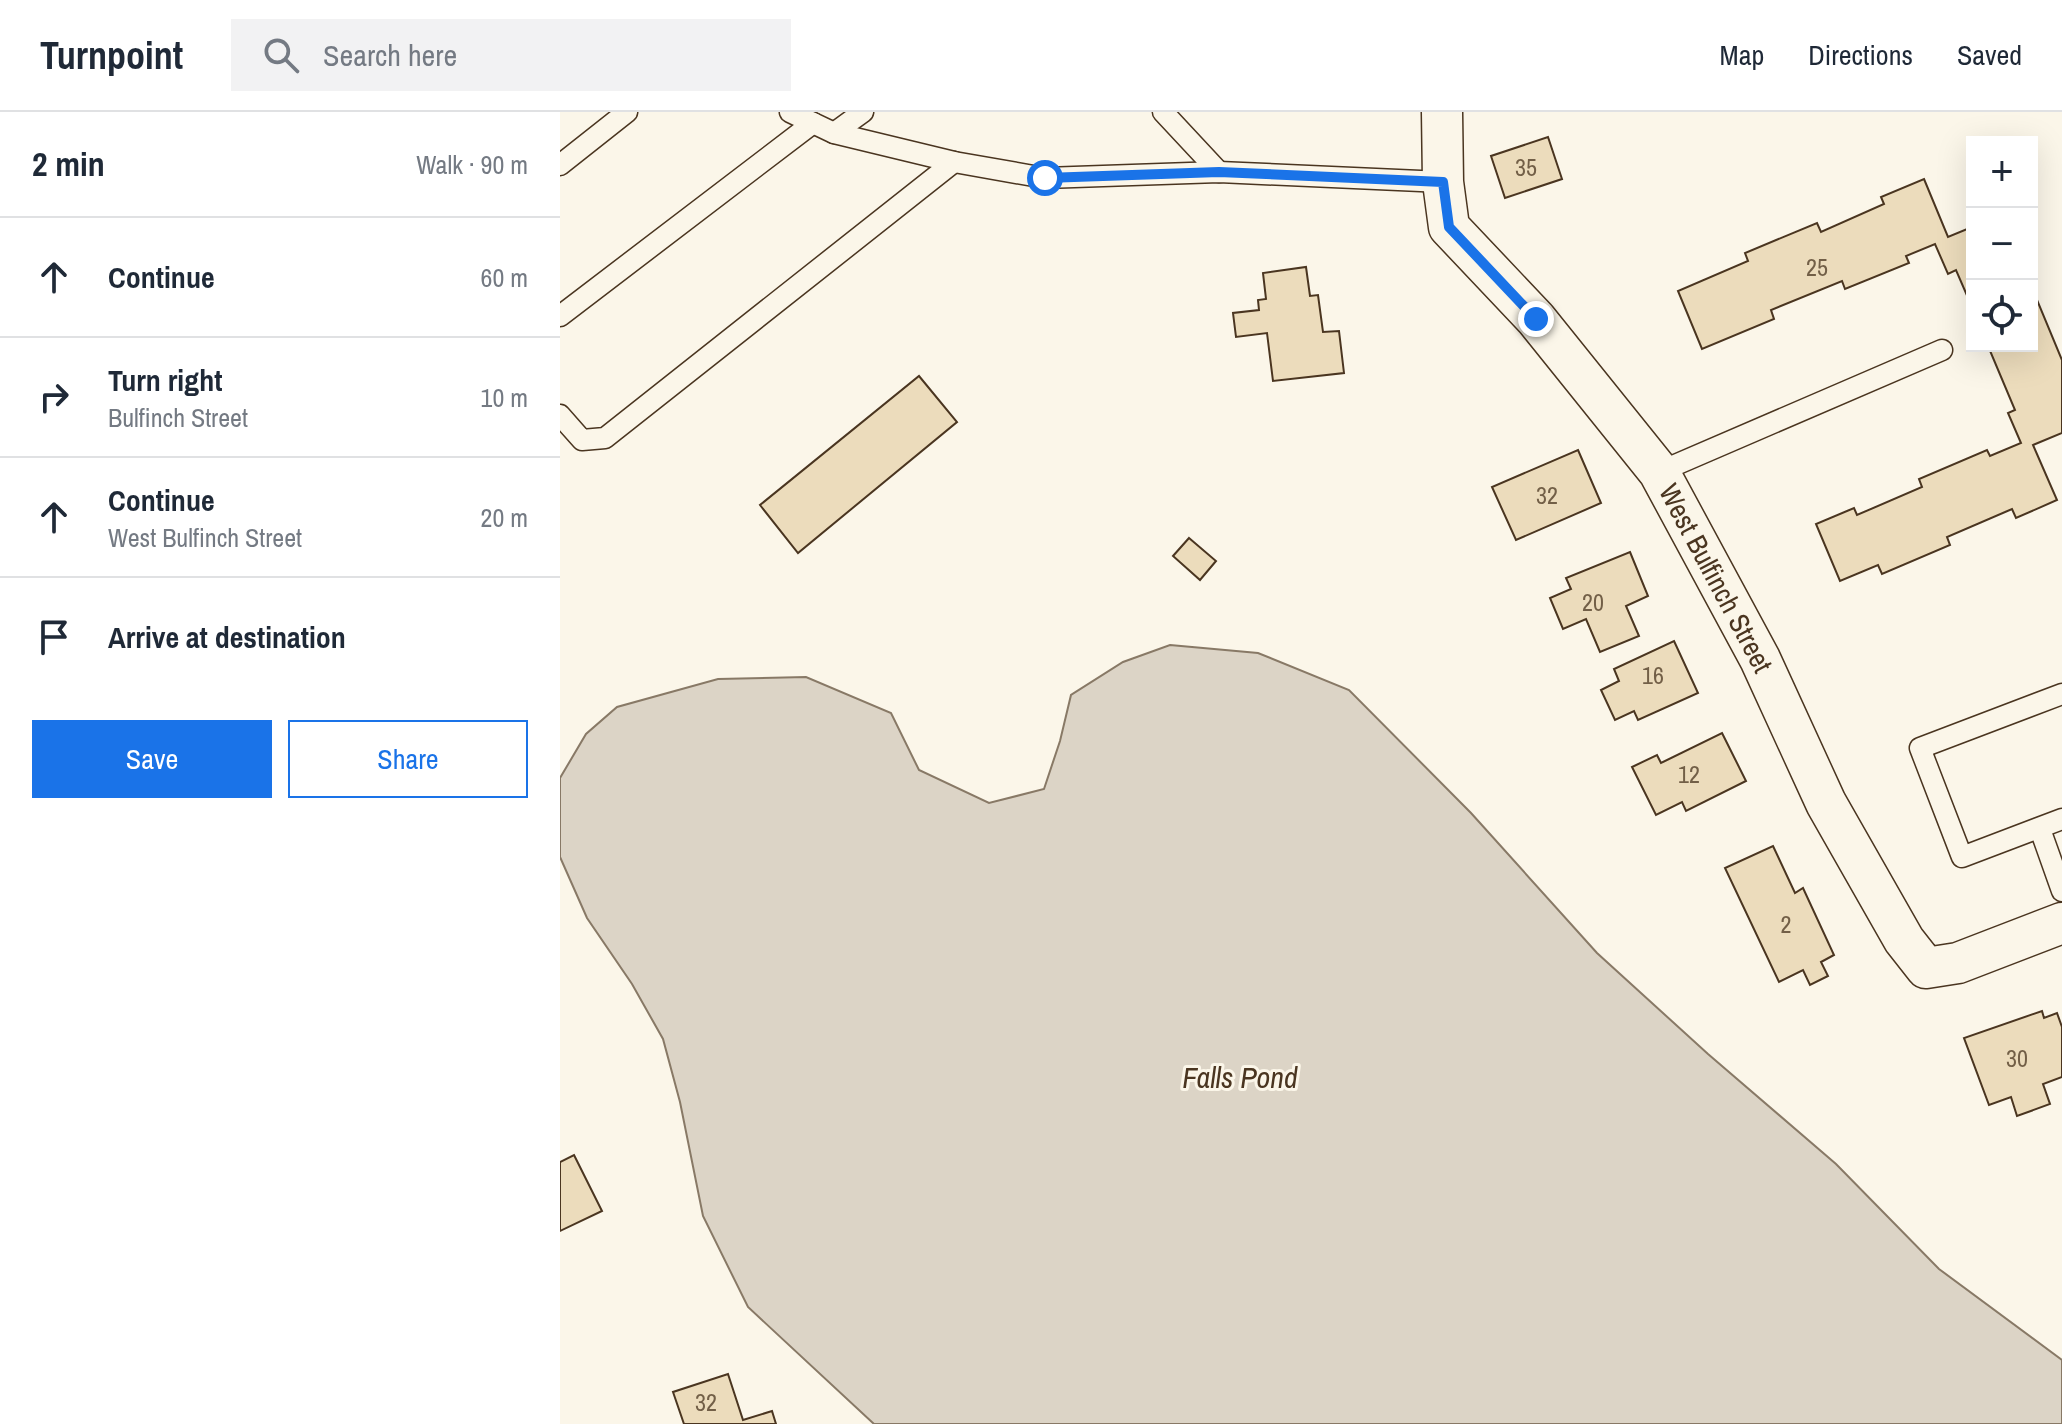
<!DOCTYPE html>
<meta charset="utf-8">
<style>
body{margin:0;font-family:"Archivo Narrow",sans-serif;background:#f2f2f3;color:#1f2937}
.controls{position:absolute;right:24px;top:24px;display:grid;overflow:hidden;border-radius:0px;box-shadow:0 8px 32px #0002}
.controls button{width:72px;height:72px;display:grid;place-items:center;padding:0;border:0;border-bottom:2px solid #e0e1e3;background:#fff;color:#1f2937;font:40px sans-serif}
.stop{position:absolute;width:24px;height:24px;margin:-18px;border:6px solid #1a73e8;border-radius:50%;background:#fff}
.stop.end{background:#1a73e8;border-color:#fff;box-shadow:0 2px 8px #0008}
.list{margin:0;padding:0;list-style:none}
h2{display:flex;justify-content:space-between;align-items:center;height:104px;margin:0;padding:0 32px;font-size:34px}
h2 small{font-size:26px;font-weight:400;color:#747a83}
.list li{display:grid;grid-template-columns:52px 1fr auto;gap:24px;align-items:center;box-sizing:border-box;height:120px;padding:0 32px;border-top:2px solid #e0e1e3}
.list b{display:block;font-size:30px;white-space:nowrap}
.list p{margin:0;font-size:26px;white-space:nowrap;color:#747a83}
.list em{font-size:26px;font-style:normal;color:#747a83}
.actions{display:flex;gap:16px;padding:24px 32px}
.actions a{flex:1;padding:18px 0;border:2px solid #1a73e8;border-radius:0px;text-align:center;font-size:28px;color:#1a73e8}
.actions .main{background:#1a73e8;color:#fff}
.icon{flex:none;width:44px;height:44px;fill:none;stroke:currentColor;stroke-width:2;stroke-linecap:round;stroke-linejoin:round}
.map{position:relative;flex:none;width:1502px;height:1312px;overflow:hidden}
header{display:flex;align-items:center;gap:48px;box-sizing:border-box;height:112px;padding:0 40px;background:#fff;border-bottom:2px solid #e0e1e3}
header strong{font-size:38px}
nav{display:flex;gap:44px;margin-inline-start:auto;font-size:28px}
.search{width:560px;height:72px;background:#f2f2f3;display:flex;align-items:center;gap:20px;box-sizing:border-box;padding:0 28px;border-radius:0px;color:#747a83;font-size:30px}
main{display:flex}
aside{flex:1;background:#fff}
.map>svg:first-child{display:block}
.water{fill:#dcd4c6;stroke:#887966;stroke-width:2}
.building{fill:#ecdcbc;stroke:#4a3520;stroke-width:2}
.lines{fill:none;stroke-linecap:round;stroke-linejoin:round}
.lane-casing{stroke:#4a3520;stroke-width:23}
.street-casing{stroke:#4a3520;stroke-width:43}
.lane{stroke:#fbf6e9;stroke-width:20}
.street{stroke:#fbf6e9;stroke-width:40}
.route{stroke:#1a73e8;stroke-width:10}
.labels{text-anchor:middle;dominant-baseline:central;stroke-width:6;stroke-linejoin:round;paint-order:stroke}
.number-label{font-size:24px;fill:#725f47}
.street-label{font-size:28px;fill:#4a3520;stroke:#fbf6e9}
.water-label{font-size:30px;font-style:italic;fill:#4a3520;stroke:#fbf6e9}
</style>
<header>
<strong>Turnpoint</strong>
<div class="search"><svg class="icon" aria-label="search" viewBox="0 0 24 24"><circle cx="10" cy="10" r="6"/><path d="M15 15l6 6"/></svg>Search here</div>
<nav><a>Map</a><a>Directions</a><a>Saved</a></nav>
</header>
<main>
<aside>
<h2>2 min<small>Walk · 90 m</small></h2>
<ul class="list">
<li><svg class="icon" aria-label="ahead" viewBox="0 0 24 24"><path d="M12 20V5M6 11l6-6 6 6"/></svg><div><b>Continue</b></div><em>60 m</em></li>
<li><svg class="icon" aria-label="right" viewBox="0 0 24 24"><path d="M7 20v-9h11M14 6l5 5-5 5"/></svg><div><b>Turn right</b><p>Bulfinch Street</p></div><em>10 m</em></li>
<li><svg class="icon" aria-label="ahead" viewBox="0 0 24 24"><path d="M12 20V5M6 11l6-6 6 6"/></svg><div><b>Continue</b><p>West Bulfinch Street</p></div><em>20 m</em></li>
<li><svg class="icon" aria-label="arrive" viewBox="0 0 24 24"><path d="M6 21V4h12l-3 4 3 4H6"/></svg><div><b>Arrive at destination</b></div></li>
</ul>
<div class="actions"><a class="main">Save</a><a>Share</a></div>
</aside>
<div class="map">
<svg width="1502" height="1312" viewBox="0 0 1502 1312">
<rect width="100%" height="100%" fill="#fbf6e9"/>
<!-- water -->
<path class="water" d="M610 533 698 541 789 578 911 701 1037 841 1148 942 1276 1052 1379 1157 1502 1248V1312H314L188 1195 143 1104 120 990 103 927 72 872 27 806 0 745V666L26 622 57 595 158 567 246 565 331 601 359 658 429 691 484 677 500 629 511 583 563 550Z"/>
<!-- building -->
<g class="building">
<path d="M988 25 1002 67 945 86 931 44Z"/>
<path d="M1364 67 1388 125 1412 115V195L1396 158 1388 162 1375 132 1346 144 1349 151 1285 177 1282 169 1211 198 1214 207 1142 237 1118 179 1188 149 1185 141 1257 111 1261 120 1324 92 1321 85Z"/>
<path d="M746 155 750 184 758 183 763 220 779 219 784 261 713 269 707 221 676 225 673 201 699 198 698 188 706 187 703 161Z"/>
<path d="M1472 176 1502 248V321L1473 333 1497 388 1456 406 1452 397 1387 425 1390 433 1322 462 1318 453 1280 469 1256 412 1294 396 1297 403 1362 375 1359 367 1427 338 1430 344 1461 331 1448 301 1455 298 1428 234H1472Z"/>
<path d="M359 264 397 310 238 441 200 393Z"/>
<path d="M1018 338 1041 391 956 428 932 375Z"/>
<path d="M629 426 656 449 640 468 613 444Z"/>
<path d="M1070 440 1088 484 1066 494 1079 524 1040 540 1026 507 1003 517 990 486 1011 477 1006 466Z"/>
<path d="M1114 529 1138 581 1078 608 1074 599 1055 608 1041 578 1059 569 1054 557Z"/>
<path d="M1162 621 1186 669 1126 699 1122 690 1096 703 1072 655 1097 643 1101 651Z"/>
<path d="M1213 734 1235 781 1243 776 1274 843 1261 850 1268 864 1250 873 1243 858 1219 870 1165 756Z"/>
<path d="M1482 899 1484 906 1497 901 1502 915V965L1483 972 1490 992 1457 1004 1451 985 1429 993 1404 926Z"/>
<path d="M14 1043 42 1099 0 1119V1050Z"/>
<path d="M168 1262 183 1308 212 1299 216 1312H124L113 1280Z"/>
</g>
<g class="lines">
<!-- lane casing -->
<g class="lane-casing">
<g id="lane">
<path d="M230 0 274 21 394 50 485 66 659 60 883 70"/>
<path d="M603 0 659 60"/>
<path d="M274 21 303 0"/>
<path d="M0 53 67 0"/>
<path d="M0 204 253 11"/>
<path d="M0 303 22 328 45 326 394 50"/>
<path d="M1099 360 1382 238"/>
<path d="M1502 582 1360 636 1402 745 1502 707"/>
<path d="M1480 717 1502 779"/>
</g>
</g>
<!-- street casing -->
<g class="street-casing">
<path id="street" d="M882 0 883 70 889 115 976 207 1099 360 1200 547 1266 691 1344 828 1366 856 1398 851 1502 811"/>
</g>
<!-- lane -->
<use href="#lane" class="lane"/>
<!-- street -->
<use href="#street" class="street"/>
</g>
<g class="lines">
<!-- route -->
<path class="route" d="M485 66 659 60 883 70 889 115 976 207"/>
</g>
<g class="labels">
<!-- number labels -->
<g class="number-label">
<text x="966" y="55">35</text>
<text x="1257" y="155">25</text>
<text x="987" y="383">32</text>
<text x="1033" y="490">20</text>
<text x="1093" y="563">16</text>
<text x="1129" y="662">12</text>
<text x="1226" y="812">2</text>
<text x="1457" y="946">30</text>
<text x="146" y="1290">32</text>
</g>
<!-- street labels -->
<g class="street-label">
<text transform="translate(1156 466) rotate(62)">West Bulfinch Street</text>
</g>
<!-- water labels -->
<g class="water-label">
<text x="680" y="965">Falls Pond</text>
</g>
</g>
</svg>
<div class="controls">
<button>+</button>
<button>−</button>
<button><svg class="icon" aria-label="locate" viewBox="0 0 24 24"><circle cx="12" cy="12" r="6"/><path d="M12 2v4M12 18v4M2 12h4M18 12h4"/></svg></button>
</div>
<div class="stop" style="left:485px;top:66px"></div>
<div class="stop end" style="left:976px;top:207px"></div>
</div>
</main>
